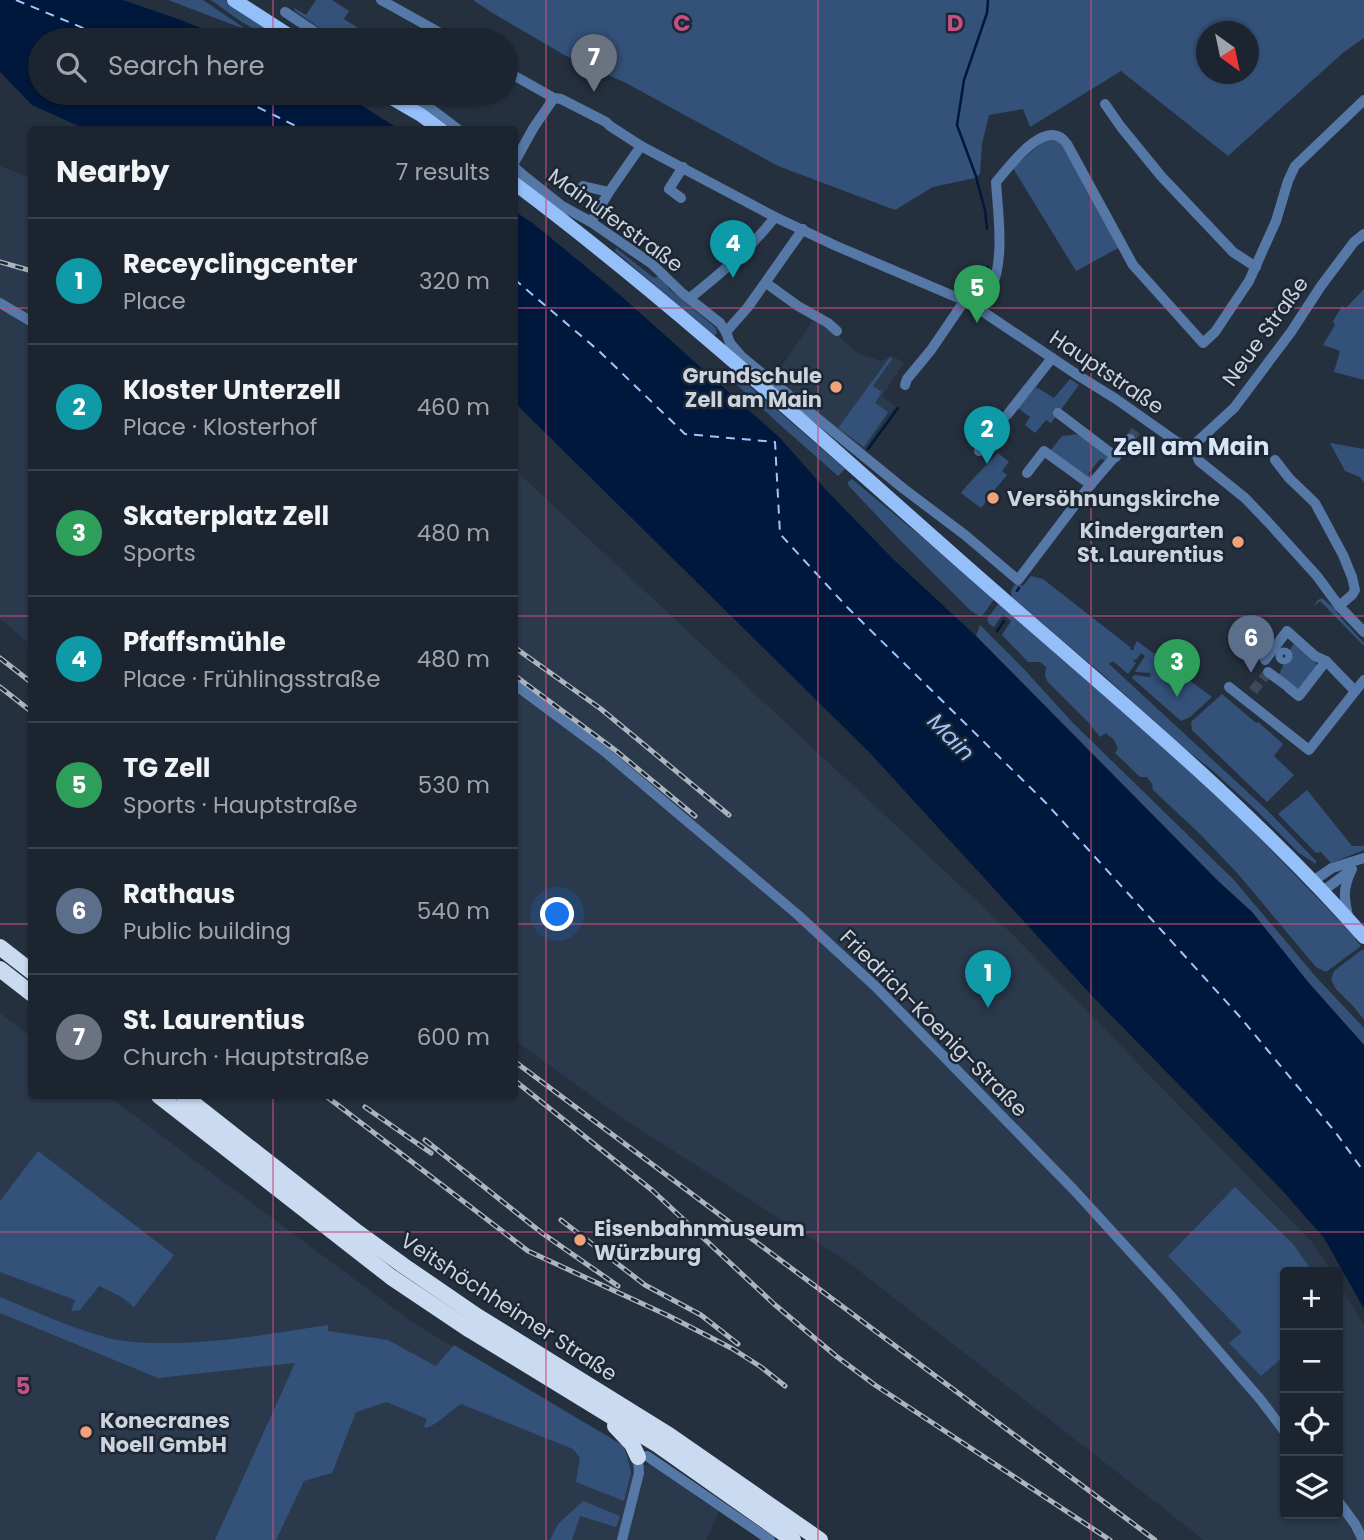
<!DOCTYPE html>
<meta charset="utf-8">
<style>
body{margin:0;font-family:Poppins,sans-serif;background:#252c37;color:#f1f3f6}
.controls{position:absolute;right:21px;bottom:21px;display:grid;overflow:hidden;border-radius:7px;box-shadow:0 2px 5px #0004}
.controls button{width:63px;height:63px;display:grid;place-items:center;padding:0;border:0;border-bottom:2px solid #3a414b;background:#1c242f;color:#f1f3f6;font:35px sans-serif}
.compass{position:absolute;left:1196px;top:21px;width:63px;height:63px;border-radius:50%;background:#1c242f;box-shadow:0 2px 5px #0004;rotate:147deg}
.you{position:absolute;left:558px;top:915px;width:24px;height:24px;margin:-18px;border:5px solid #fff;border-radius:50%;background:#1a73e8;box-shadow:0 0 0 10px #1a73e833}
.badge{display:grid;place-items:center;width:46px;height:46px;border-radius:50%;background:#f1a27b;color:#fff;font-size:23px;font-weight:700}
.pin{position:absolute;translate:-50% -58px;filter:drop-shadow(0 2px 4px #0008)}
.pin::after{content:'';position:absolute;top:37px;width:24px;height:21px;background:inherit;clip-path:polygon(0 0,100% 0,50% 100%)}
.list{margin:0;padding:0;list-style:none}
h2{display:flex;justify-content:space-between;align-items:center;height:91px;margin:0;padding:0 28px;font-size:30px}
h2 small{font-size:23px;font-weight:400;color:#a0a4aa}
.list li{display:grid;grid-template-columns:46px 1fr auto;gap:21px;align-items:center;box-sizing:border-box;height:126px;padding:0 28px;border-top:2px solid #3a414b}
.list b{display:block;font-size:26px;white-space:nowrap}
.list p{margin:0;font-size:23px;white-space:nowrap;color:#a0a4aa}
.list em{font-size:23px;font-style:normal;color:#a0a4aa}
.icon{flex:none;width:38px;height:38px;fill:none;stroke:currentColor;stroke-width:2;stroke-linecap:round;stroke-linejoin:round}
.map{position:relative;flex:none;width:1364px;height:1540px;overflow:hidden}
.search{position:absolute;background:#1c242f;box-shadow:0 2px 5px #0004;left:28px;top:28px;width:490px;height:77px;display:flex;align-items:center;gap:18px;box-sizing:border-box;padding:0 24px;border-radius:38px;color:#a0a4aa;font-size:26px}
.panel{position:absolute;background:#1c242f;box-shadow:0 2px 5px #0004;left:28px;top:126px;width:490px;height:973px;border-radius:7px}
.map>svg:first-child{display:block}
.built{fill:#2b394d}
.green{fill:#345179;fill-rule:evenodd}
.water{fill:#00183b}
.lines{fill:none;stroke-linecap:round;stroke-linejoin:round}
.stream{stroke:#00183b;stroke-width:2.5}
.ferry{stroke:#9dc6ff;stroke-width:2;stroke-dasharray:9 7;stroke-linecap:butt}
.minor-tunnel{stroke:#3e4857;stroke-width:10;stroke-dasharray:10 5;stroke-linecap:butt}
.minor{stroke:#5678a6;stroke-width:10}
.major{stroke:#95bff9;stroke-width:14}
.highway{stroke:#c9daf1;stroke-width:16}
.rail-casing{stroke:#acb4be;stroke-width:5}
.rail{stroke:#1c2634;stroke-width:2.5;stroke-dasharray:8;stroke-linecap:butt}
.grid{fill:none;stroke:#c55082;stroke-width:2;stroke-opacity:0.55}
.poi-dot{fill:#f1a27b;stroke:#1c2634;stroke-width:2.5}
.labels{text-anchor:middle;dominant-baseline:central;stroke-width:5;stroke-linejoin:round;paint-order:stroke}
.street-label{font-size:21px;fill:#ccd3dc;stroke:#1c2634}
.poi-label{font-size:21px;font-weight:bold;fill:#ccd3dc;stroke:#1c2634;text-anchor:start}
.water-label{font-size:23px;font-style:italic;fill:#9dc6ff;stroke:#1c2634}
.quarter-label{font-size:24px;font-weight:bold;fill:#d7e5f9;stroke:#1c2634}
.grid-label{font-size:23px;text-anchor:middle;font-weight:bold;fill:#c55082;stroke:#1c2634;stroke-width:5;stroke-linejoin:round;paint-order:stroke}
</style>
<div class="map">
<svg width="1364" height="1540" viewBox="0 0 1364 1540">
<rect width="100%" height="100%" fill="#25303f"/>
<!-- built -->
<g class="built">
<path d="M0 166 31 178V645L0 619Z"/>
<path d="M814 319 837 335 858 354 881 361 893 356 904 363 882 396 895 406 863 452 773 379Z"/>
<path d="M514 469 1012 934 1311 1241 1332 1272H1285V1514H1338V1282L1364 1325V1540H1204L848 1262 619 1116 515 1040Z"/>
<path d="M0 1013 31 1037 32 1096H108L412 1322 647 1466 650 1462 701 1500 719 1511 706 1540H0Z"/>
</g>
<!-- green -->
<g class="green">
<path d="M168 0H203L244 28 239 27Z"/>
<path d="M211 0H225L287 40C258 37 234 16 211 0Z"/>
<path d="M316 0H332L349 11 344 19 364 32 365 38 368 40H337L295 11 294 8 306 15Z"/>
<path d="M473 0H1364V38L1344 52 1228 156 1121 71 1030 127 1023 109 989 115 982 144 980 174 975 178 933 187 895 210 778 166 626 83 566 56 491 12ZM1206 32H1248V74H1206Z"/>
<path d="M1047 138 1062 143 1120 247 1076 271 1013 168Z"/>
<path d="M616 248 654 278 661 275 669 289 716 328 717 333 714 336 615 251Z"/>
<path d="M1364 289V380L1334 372 1340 351 1323 345 1335 325 1333 321 1342 306 1346 308Z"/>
<path d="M890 357 892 359 873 386 882 392 875 403 888 412 864 447 838 428Z"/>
<path d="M733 372 845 469 838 476 778 423 733 381 731 376Z"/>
<path d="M1070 379 1079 385 1051 423 1046 420 1035 433 1025 425 1030 417 1018 408 1036 387 1054 398Z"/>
<path d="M1079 434 1110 459 1108 461 1100 459 1088 474 1095 477 1091 483 1050 451 1062 436Z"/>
<path d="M1330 443 1364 449V483L1360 477 1345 471Z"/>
<path d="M998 453 1009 462 1002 471 1007 475 992 493 988 491 985 496 988 499 981 508 961 493C972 478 986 467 998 453Z"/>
<path d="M852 479 995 598 982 616H979L970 610 897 537 848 485V482Z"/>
<path d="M1031 576 1043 579 1130 647 1131 650H1134V647L1137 641 1212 697 1190 717 1181 721 1132 678 1134 675 1150 677 1151 673 1136 672 1135 671 1145 656 1141 653 1136 660 1134 659 1133 661 1136 663 1128 674 1113 661 1109 664 1268 811 1316 861V864L1299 853 1258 812 1212 770 1183 747 1101 673 1012 598 1011 591 1014 585 1019 584 1023 586Z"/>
<path d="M1322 598 1334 608 1341 618 1364 643V646L1320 601 1314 606 1318 600Z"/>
<path d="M999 603 1127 713 1245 823 1356 938 1355 939 1361 946 1326 972 1316 967 1238 874 1200 834 1153 790 1152 784 1147 777H1140L1115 753 1118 749 1114 740 1106 733 1100 737 1088 722 1047 681 1045 675 1046 667 1040 662H1028L1002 635 1011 621 1003 614 994 627 989 624 987 619Z"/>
<path d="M980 625 1023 668 1073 723 1234 880 1316 977 1364 1028V1045L1308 982 1252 912 1218 881 976 636Z"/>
<path d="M1295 642 1315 660 1317 667 1300 688 1295 689 1278 677 1285 661 1288 659V653Z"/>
<path d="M1222 694 1256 723 1258 722 1283 744 1274 756 1294 775 1267 802 1192 730 1191 722Z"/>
<path d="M1307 790 1352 846H1364V850L1331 863 1321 852 1316 853 1278 814Z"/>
<path d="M1363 949 1364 950V1020L1354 1007 1336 989 1331 980 1334 971Z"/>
<path d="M38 1151 174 1255 134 1307 120 1296 99 1286 80 1310 71 1311 75 1300 0 1272V1201Z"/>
<path d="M1235 1187 1293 1244 1313 1272H1285V1355L1261 1376 1229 1343 1242 1332 1168 1256Z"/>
<path d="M0 1297C34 1311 69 1327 105 1337 126 1343 147 1343 168 1343 222 1343 275 1333 328 1325V1331L388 1340 436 1366 454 1345 624 1446 631 1472 624 1501 576 1482 580 1458 573 1449 461 1404C449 1411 439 1424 426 1428L424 1427 427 1419 387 1402 356 1412 332 1473 304 1481 276 1540H215L295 1363 158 1378 0 1313Z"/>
<path d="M583 1501 620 1516 616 1527 580 1516 572 1540H550L558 1524Z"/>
</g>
<!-- water -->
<g class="water">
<path d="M0 0H123L181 20 230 40H40V93H342L399 129H85L32 105 0 72Z"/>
<path d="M514 211 534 224 620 295 780 438 829 493 893 559 976 636 1218 881 1252 912 1308 982 1364 1045V1309L1324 1238 1281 1189 1094 998 870 753 515 403Z"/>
</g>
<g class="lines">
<!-- stream -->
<g class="stream">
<path d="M977 179 957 125 964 80 987 13 988 0"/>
<path d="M977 181 985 210 987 229"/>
<path d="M975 291 988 267"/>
<path d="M868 449 898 408"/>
<path d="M1017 591 1019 588"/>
<path d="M997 631 1004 621"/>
</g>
<!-- ferry -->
<g class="ferry">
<path d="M16 0 112 40"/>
<path d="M229 93 304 130"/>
<path d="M514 279 599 351 685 434 775 442 780 534 848 608 1046 803 1241 1018 1336 1133 1364 1172"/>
</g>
<!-- minor-tunnel -->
<g class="minor-tunnel">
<path d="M1130 439 1139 427"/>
<path d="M1253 691 1266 675"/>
</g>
<!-- minor -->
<g class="minor">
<path d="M381 0 453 40"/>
<path d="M285 12 327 40"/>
<path d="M506 71 554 98 561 99 606 122 610 126 641 146 775 217 834 245 970 303 1079 376 1116 399 1177 442 1194 448 1199 461 1245 498 1268 522 1317 576 1339 606 1364 632"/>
<path d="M406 93 418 99 459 130"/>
<path d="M1105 104 1121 127 1161 176 1233 252 1256 267"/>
<path d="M514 163 534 127 554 98"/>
<path d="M514 167 523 175 562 206 591 222 652 264 682 293 720 323 726 332 730 343 742 357 904 489 965 535 1018 580 1087 489 1130 439"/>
<path d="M583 186 609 192"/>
<path d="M681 198 669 189 683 167"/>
<path d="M591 222 609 192 641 146"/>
<path d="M766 283 798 306 828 323 837 331"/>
<path d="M690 298C721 273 751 248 775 217"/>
<path d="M0 303 32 322"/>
<path d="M977 307C982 302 987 296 991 289 1005 260 998 214 996 182 1009 167 1047 114 1067 144L1133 265 1203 343 1215 332 1249 281 1276 221 1288 181 1295 166 1364 100"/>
<path d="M726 332 748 307 803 229"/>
<path d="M905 385 907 379 931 350 965 300"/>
<path d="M1058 413 1116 457"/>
<path d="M1007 415 1052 358"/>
<path d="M1194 448 1198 441 1234 408 1291 332 1321 286 1354 242 1364 234"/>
<path d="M979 451 984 436 994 428"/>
<path d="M1275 460 1289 478 1315 503 1343 555 1352 577 1355 590 1352 595 1339 606"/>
<path d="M1027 473 1044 451 1091 485"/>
<circle cx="1284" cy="656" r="3.5"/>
<path d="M1265 660 1287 631 1315 656 1326 661 1355 691"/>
<path d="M1268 672 1287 686"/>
<path d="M514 684 604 751 798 915 876 987 1074 1190 1169 1294 1260 1399 1285 1432"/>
<path d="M1229 687 1309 750 1364 680"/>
<path d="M1289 688 1299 696 1326 661"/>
<path d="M1313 881 1332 868 1364 858"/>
<path d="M1323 891 1351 870"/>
<path d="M1349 920C1344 899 1342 889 1352 869"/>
<path d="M1338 1501 1355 1524 1363 1540"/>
<path d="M622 1540 639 1473 638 1457 647 1456 770 1540"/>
</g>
<!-- major -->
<g class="major">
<path d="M234 0 296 40"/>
<path d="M383 93 421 115 441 130"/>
<path d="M514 183C675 304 825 442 976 575 1109 692 1247 804 1364 937"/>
</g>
<!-- highway -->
<g class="highway">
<path d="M0 947 32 972"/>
<path d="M0 969 32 994"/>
<path d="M159 1096 391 1277 470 1330 658 1445 793 1540"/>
<path d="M184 1096 357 1232 404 1266 477 1316 669 1435 820 1540"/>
<path d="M615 1426 632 1444 638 1457"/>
</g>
<!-- rail casing -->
<g class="rail-casing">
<g id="rail">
<path d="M0 262 32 271"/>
<path d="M514 647 601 709 729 815"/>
<path d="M0 658 32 683"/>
<path d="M514 675 615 750 695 816"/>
<path d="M0 687 32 712"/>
<path d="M514 1061 1155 1540"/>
<path d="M514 1080 653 1191 774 1304 836 1356 875 1385 1110 1540"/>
<path d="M326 1096 528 1251 669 1316 733 1349 761 1367 785 1386"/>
<path d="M365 1107 431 1153"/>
<path d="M425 1140 542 1233 618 1286"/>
<path d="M561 1220 645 1285 701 1315 738 1344"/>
</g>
</g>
<!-- rail -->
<use href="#rail" class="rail"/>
</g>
<!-- grid -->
<path class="grid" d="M273 0V40M546 0V1540M818 0V1540M1091 0V1540M273 93V130M0 308H32M514 308H1364M0 616H32M514 616H1364M0 924H32M514 924H1364M273 1096V1540M0 1232H1364"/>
<!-- markers -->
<g class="poi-dot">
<circle cx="836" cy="387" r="7"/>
<circle cx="993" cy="498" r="7"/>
<circle cx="1238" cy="542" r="7"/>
<circle cx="580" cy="1240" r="7"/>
<circle cx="86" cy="1432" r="7"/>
</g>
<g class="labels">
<!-- street labels -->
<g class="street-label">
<text transform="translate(616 220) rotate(36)">Mainuferstraße</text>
<text transform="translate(1265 331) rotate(-54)">Neue Straße</text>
<text transform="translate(1107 372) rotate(34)">Hauptstraße</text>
<text transform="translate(934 1023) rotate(45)">Friedrich-Koenig-Straße</text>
<text transform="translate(509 1307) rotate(33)">Veitshöchheimer Straße</text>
</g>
<!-- poi labels -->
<g class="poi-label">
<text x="822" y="375" text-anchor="end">Grundschule<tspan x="822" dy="24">Zell am Main</tspan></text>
<text x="1007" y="498">Versöhnungskirche</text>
<text x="1224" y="530" text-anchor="end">Kindergarten<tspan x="1224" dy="24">St. Laurentius</tspan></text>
<text x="594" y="1228">Eisenbahnmuseum<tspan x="594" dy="24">Würzburg</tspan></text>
<text x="100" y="1420">Konecranes<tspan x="100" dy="24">Noell GmbH</tspan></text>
</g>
<!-- water labels -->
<g class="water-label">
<text transform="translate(951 737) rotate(46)">Main</text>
</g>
<!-- quarter labels -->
<g class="quarter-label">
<text x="1191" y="446">Zell am Main</text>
</g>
</g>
<g class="grid-label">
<text x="682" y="31">C</text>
<text x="955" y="31">D</text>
<text x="23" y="1394">5</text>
</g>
</svg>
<div class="controls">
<button>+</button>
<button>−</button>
<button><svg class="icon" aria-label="locate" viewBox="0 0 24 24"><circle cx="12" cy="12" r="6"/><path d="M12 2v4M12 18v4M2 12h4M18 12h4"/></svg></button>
<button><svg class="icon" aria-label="layers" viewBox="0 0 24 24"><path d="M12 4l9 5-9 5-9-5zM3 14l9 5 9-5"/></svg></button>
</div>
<svg class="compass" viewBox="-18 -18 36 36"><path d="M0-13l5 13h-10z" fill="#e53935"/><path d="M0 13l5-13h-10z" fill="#a0a4aa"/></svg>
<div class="you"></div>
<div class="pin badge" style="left:988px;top:1008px;background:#0f9aa8">1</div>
<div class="pin badge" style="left:987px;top:464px;background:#0f9aa8">2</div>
<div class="pin badge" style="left:1177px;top:697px;background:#2e9e5b">3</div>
<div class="pin badge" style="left:733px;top:278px;background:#0f9aa8">4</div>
<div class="pin badge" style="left:977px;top:323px;background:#2e9e5b">5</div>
<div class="pin badge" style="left:1251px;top:673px;background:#5c6f8a">6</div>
<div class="pin badge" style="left:594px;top:92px;background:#6b7280">7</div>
<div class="search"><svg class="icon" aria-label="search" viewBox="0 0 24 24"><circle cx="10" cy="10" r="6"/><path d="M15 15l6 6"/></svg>Search here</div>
<section class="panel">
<h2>Nearby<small>7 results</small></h2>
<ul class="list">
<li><span class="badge" style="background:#0f9aa8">1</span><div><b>Receyclingcenter</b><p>Place</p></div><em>320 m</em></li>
<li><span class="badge" style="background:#0f9aa8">2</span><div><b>Kloster Unterzell</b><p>Place · Klosterhof</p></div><em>460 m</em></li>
<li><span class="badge" style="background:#2e9e5b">3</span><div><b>Skaterplatz Zell</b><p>Sports</p></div><em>480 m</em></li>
<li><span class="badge" style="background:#0f9aa8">4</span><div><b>Pfaffsmühle</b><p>Place · Frühlingsstraße</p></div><em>480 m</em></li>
<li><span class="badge" style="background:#2e9e5b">5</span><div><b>TG Zell</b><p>Sports · Hauptstraße</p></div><em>530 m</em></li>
<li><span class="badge" style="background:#5c6f8a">6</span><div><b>Rathaus</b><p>Public building</p></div><em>540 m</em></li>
<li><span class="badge" style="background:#6b7280">7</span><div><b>St. Laurentius</b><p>Church · Hauptstraße</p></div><em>600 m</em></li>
</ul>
</section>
</div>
